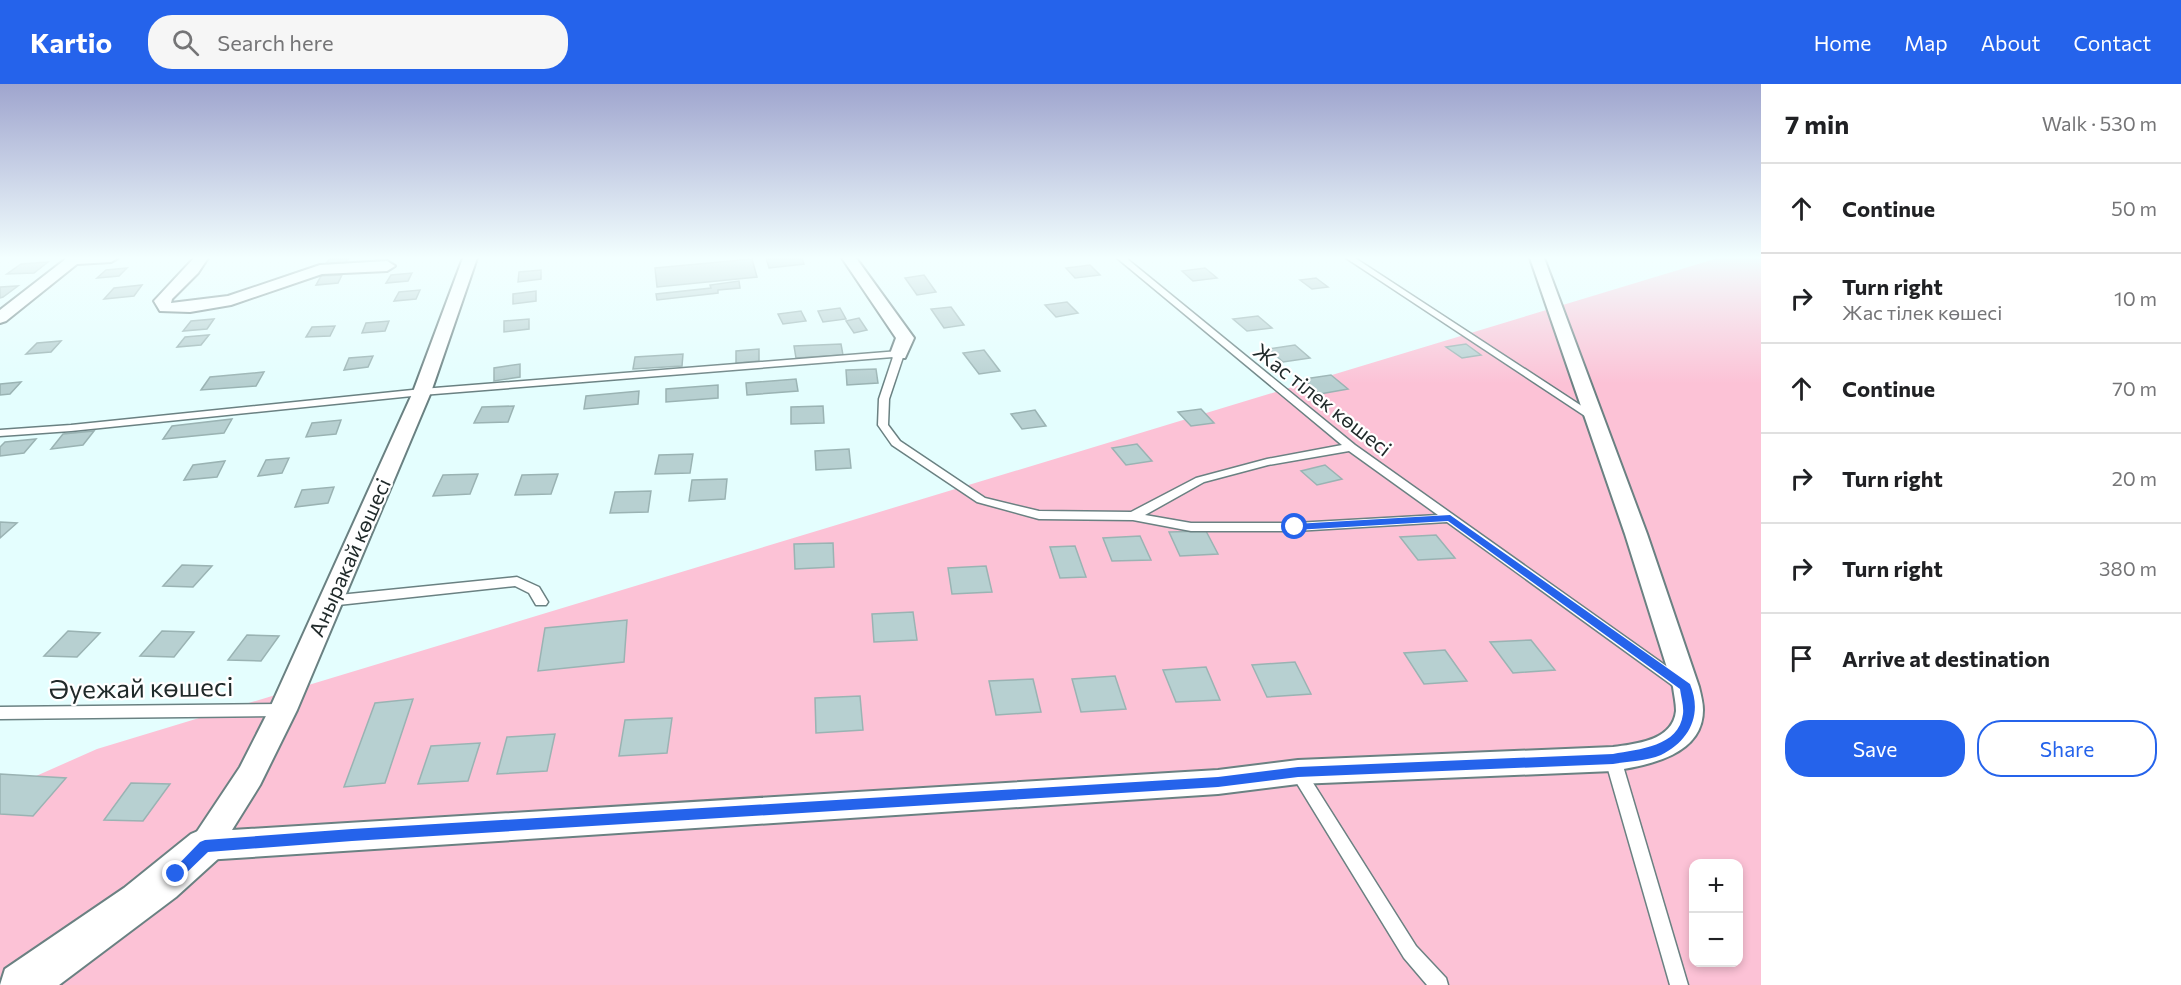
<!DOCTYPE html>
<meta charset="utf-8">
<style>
body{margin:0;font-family:Commissioner,sans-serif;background:#f6f6f6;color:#202124}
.controls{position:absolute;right:18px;bottom:18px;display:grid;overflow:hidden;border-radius:12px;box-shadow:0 3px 9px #0003}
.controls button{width:54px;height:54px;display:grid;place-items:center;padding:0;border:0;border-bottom:2px solid #e0e0e0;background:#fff;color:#202124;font:30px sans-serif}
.stop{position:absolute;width:18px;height:18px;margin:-14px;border:4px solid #2563eb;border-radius:50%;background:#fff}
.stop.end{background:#2563eb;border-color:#fff;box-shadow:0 2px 6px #0008}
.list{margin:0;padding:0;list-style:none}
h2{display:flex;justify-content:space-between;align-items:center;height:78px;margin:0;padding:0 24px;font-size:26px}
h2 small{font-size:20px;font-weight:400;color:#757577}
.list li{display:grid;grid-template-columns:39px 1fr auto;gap:18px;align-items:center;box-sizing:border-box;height:90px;padding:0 24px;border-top:2px solid #e0e0e0}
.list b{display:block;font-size:22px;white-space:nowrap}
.list p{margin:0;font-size:20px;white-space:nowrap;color:#757577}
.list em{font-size:20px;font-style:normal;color:#757577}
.actions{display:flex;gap:12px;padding:18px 24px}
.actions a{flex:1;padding:14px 0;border:2px solid #2563eb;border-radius:24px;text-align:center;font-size:21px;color:#2563eb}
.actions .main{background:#2563eb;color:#fff}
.icon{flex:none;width:33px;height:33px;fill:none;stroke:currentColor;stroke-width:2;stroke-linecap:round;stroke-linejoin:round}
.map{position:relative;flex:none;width:1761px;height:901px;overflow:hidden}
header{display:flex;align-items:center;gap:36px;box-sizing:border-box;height:84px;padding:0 30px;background:#2563eb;color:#fff}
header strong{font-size:28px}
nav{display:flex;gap:33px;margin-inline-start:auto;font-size:21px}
.search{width:420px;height:54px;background:#f6f6f6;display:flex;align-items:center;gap:15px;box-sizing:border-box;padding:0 21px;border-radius:24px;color:#757577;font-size:22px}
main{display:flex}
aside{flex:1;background:#fff}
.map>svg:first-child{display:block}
.green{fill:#fcc2d6;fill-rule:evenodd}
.building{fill:#b7d0d1;stroke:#9ab3b3;stroke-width:1.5}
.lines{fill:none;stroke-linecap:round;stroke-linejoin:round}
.service-casing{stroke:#6a8182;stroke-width:3}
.minor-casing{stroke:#6a8182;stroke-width:4}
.tertiary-casing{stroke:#6a8182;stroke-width:4}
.service{fill:#fff;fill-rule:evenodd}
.minor{fill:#fff;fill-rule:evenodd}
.tertiary{fill:#fff;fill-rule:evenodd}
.route{fill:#2563eb}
.labels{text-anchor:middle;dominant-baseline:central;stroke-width:4.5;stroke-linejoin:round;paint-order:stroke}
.street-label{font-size:21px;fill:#202a2a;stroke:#fff}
.near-street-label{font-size:26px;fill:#202a2a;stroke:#fff}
</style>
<header>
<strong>Kartio</strong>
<div class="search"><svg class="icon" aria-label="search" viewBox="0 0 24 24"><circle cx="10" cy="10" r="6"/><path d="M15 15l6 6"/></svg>Search here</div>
<nav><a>Home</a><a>Map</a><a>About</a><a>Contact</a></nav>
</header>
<main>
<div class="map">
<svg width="1761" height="901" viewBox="0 0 1761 901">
<rect width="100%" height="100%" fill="#e4fefe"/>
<!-- green -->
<path class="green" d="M1718 174H1761V901H0V708L97 665ZM1694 780H1738V878H1694Z"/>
<!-- building -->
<g class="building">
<path d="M330 174H349L343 182 324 183Z"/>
<path d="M766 174H802L804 180 769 184Z"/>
<path d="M752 175 757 193 657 203 655 184Z"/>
<path d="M48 178 34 189 7 190 21 180Z"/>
<path d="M1090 181 1100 191 1075 194 1066 184Z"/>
<path d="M127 184 119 192 97 194 106 186Z"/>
<path d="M1205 184 1217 194 1193 197 1182 187Z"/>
<path d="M541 186V195L518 198 519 188Z"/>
<path d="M412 189 408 197 386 199 391 191Z"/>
<path d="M342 191 338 199 316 201 321 192Z"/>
<path d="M924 191 936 208 917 211 905 194Z"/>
<path d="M1316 194 1328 203 1312 205 1300 196Z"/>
<path d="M739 197 740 204 718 206V209L657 216 656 210 711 204 710 201Z"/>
<path d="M142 201 134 212 104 215 114 204Z"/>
<path d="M18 202 3 213 0 214V203Z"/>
<path d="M420 206 416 215 394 217 399 208Z"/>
<path d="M536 207V217L513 220V210Z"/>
<path d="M1067 218 1078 229 1056 233 1045 221Z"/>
<path d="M951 223 964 241 944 244 931 225Z"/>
<path d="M840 224 846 235 823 238 818 227Z"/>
<path d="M801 227 806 237 783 240 778 230Z"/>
<path d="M1258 232 1272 244 1247 247 1233 235Z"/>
<path d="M859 234 867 246 854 249 846 237Z"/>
<path d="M214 235 207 245 183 247 191 237Z"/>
<path d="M529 235V245L504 248V237Z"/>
<path d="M389 237 385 247 362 249 366 239Z"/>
<path d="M335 242 330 252 306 253 312 243Z"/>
<path d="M209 251 201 261 177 263 185 253Z"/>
<path d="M61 257 51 268 26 270 37 259Z"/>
<path d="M841 260 843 271 796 274 794 262Z"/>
<path d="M1466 260 1481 271 1462 274 1446 263Z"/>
<path d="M1295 261 1310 274 1283 278 1269 265Z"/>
<path d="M759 265V277L736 279V267Z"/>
<path d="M984 266 1000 287 979 290 963 269Z"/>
<path d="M683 270 682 282 633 285 635 273Z"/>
<path d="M373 272 368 283 344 286 349 274Z"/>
<path d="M520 280V293L494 297V284Z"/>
<path d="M876 285 878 299 847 301 846 286Z"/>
<path d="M264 288 256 302 201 306 210 293Z"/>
<path d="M1331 291 1348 305 1320 310 1304 295Z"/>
<path d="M796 295 798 307 747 311 746 299Z"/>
<path d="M21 298 10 310 0 311V300Z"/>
<path d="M718 301V314L666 318V305Z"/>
<path d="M639 307 638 320 584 325 586 312Z"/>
<path d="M514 322 508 338 474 339 482 323Z"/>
<path d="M823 322 824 339 791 340V323Z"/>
<path d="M1201 325 1214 339 1191 342 1178 328Z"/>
<path d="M1035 326 1046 342 1022 345 1011 330Z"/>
<path d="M232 335 224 349 163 355 172 342Z"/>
<path d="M341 336 336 350 306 353 312 339Z"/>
<path d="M94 347 83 361 51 365 63 350Z"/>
<path d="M36 355 24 369 0 372V363L5 358Z"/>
<path d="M1137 360 1152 377 1126 381 1112 364Z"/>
<path d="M849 365 851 384 816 386 815 367Z"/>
<path d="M693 370 690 389 655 390 659 371Z"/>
<path d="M289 374 282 389 258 392 266 376Z"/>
<path d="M225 377 217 393 184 396 193 381Z"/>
<path d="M1325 381 1342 395 1317 401 1301 387Z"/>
<path d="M478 390 470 410 433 412 443 391Z"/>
<path d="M558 390 551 410 515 411 522 391Z"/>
<path d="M727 395 725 415 689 417 692 396Z"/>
<path d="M334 403 328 419 295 423 302 406Z"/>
<path d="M651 407 648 428 610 429 615 408Z"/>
<path d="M0 438 17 439 0 454Z"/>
<path d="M1206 447 1218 470 1180 472 1169 448Z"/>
<path d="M1436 451 1455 474 1418 476 1400 453Z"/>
<path d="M1140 452 1151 476 1112 477 1103 454Z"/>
<path d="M833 459 834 483 795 485 794 460Z"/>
<path d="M1075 462 1086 493 1060 494 1050 463Z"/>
<path d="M182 481 212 482 193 503 163 502Z"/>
<path d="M986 482 992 508 952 510 948 484Z"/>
<path d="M913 528 917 556 874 558 872 530Z"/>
<path d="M627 536 624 578 538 587 545 544Z"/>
<path d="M68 547 100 549 77 573 44 572Z"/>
<path d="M162 547 194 548 174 573 140 572Z"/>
<path d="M247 551 279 552 261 577 228 576Z"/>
<path d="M1531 556 1555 586 1513 589 1490 558Z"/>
<path d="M1445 566 1467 597 1424 600 1404 569Z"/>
<path d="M1295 578 1311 610 1267 613 1252 581Z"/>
<path d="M1206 583 1220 616 1176 618 1163 586Z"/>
<path d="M1115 592 1126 625 1081 628 1072 595Z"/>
<path d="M1033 595 1041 628 996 631 989 597Z"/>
<path d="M860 612 863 646 816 649 815 614Z"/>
<path d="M413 615 385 699 344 703 375 619Z"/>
<path d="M672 634 667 669 619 672 625 636Z"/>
<path d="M555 650 547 687 497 690 507 653Z"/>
<path d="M480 659 468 697 418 700 431 662Z"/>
<path d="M0 690 66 694 33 732 0 730Z"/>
<path d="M131 699 170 700 143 737 104 736Z"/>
</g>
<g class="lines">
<!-- service casing -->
<g class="service-casing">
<g id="service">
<path d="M1117 174H1126L1355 361 1686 596 1688 600 1686 604 1681 605 1676 604 1447 438 1295 447H1191L1133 436 1039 435 977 418 892 361 878 341 879 315 893 273 422 311 71 347 0 352V346L71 341 422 305 899 267 904 270 889 315 888 341 900 357 985 414 1039 427 1131 428 1196 394 1267 375 1342 361ZM1349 367 1438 431 1295 439H1191L1145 431 1204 398 1268 381Z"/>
<path d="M1346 174H1355L1600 334 1595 337 1591 336Z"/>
<path d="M517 493 539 503 548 518 546 521H536L529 509 515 502 329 522 324 520 323 517 324 514 329 512Z"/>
<path d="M283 620 288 622 290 626 288 630 283 632 0 635V623Z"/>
<path d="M1613 669 1618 671 1621 675 1688 901H1670L1605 675 1608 671Z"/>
<path d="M1298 682 1303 683 1416 862 1446 894 1448 901H1427L1404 874 1293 693 1290 688 1293 683Z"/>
</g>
</g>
<!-- minor casing -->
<g class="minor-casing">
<g id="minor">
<path d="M67 174H118L111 178 77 180 6 237 0 239V226Z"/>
<path d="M194 174H208L198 189 172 215 171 219 228 212 320 181 387 177 395 182 387 187 322 190 231 221 190 228 160 227 154 217Z"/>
<path d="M463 174H477L431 308 297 626 260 701 232 746 1218 686 1298 676 1613 663C1635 660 1673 657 1676 627 1676 619 1674 611 1673 603L1625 450 1530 174H1544L1647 450 1699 603C1701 611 1703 619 1703 626 1703 672 1647 681 1613 687L1298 700 1218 710 205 776 194 772 189 762 194 752 240 683 269 626 413 308Z"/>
<path d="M842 174H856L914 254 905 274H893L890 270 896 254Z"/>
</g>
</g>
<!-- tertiary casing -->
<g class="tertiary-casing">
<path id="tertiary" d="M205 744 219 750 225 762 219 774 176 813 59 901H0L5 885 124 804 191 750Z"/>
</g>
<!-- service -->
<use href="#service" class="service"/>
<!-- minor -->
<use href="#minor" class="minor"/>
<!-- tertiary -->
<use href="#tertiary" class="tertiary"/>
</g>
<!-- sky -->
<linearGradient id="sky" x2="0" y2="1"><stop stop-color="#9fa5ce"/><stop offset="0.58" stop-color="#f3ffff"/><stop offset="1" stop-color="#f3ffff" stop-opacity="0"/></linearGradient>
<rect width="1761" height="300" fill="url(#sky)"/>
<!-- route -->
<path class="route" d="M1450 431 1690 600C1703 631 1689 657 1661 671 1647 677 1628 677 1613 680L1298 693 1218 703 352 757 208 768 180 795 176 797 171 795 169 790 200 758 205 756 352 745 1218 693 1298 683 1613 670C1639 665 1679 663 1683 630 1684 622 1681 613 1680 605L1448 437 1295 446 1290 443 1295 440Z"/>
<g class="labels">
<!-- street labels -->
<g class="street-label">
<text transform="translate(1323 315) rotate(38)">Жас тілек көшесі</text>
<text transform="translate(349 473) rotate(-66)">Аныракай көшесі</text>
</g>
<!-- near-street labels -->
<g class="near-street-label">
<text transform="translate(141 603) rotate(-1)">Әуежай көшесі</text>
</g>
</g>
</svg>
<div class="controls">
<button>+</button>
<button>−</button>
</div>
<div class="stop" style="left:1295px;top:443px"></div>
<div class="stop end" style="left:176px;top:790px"></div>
</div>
<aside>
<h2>7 min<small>Walk · 530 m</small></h2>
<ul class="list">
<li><svg class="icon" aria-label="ahead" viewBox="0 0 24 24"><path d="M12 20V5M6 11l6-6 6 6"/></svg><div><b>Continue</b></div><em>50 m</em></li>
<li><svg class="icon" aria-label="right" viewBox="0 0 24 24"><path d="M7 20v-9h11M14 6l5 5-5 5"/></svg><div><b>Turn right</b><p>Жас тілек көшесі</p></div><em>10 m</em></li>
<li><svg class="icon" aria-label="ahead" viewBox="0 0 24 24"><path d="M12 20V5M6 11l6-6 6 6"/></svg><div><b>Continue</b></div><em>70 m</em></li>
<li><svg class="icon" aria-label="right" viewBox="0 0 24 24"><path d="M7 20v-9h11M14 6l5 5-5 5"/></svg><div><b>Turn right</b></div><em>20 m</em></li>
<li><svg class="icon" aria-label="right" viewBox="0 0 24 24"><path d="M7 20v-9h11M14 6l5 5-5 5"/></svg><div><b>Turn right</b></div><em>380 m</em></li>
<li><svg class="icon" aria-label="arrive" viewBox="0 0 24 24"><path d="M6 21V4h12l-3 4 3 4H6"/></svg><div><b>Arrive at destination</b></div></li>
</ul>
<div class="actions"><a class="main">Save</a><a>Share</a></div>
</aside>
</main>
